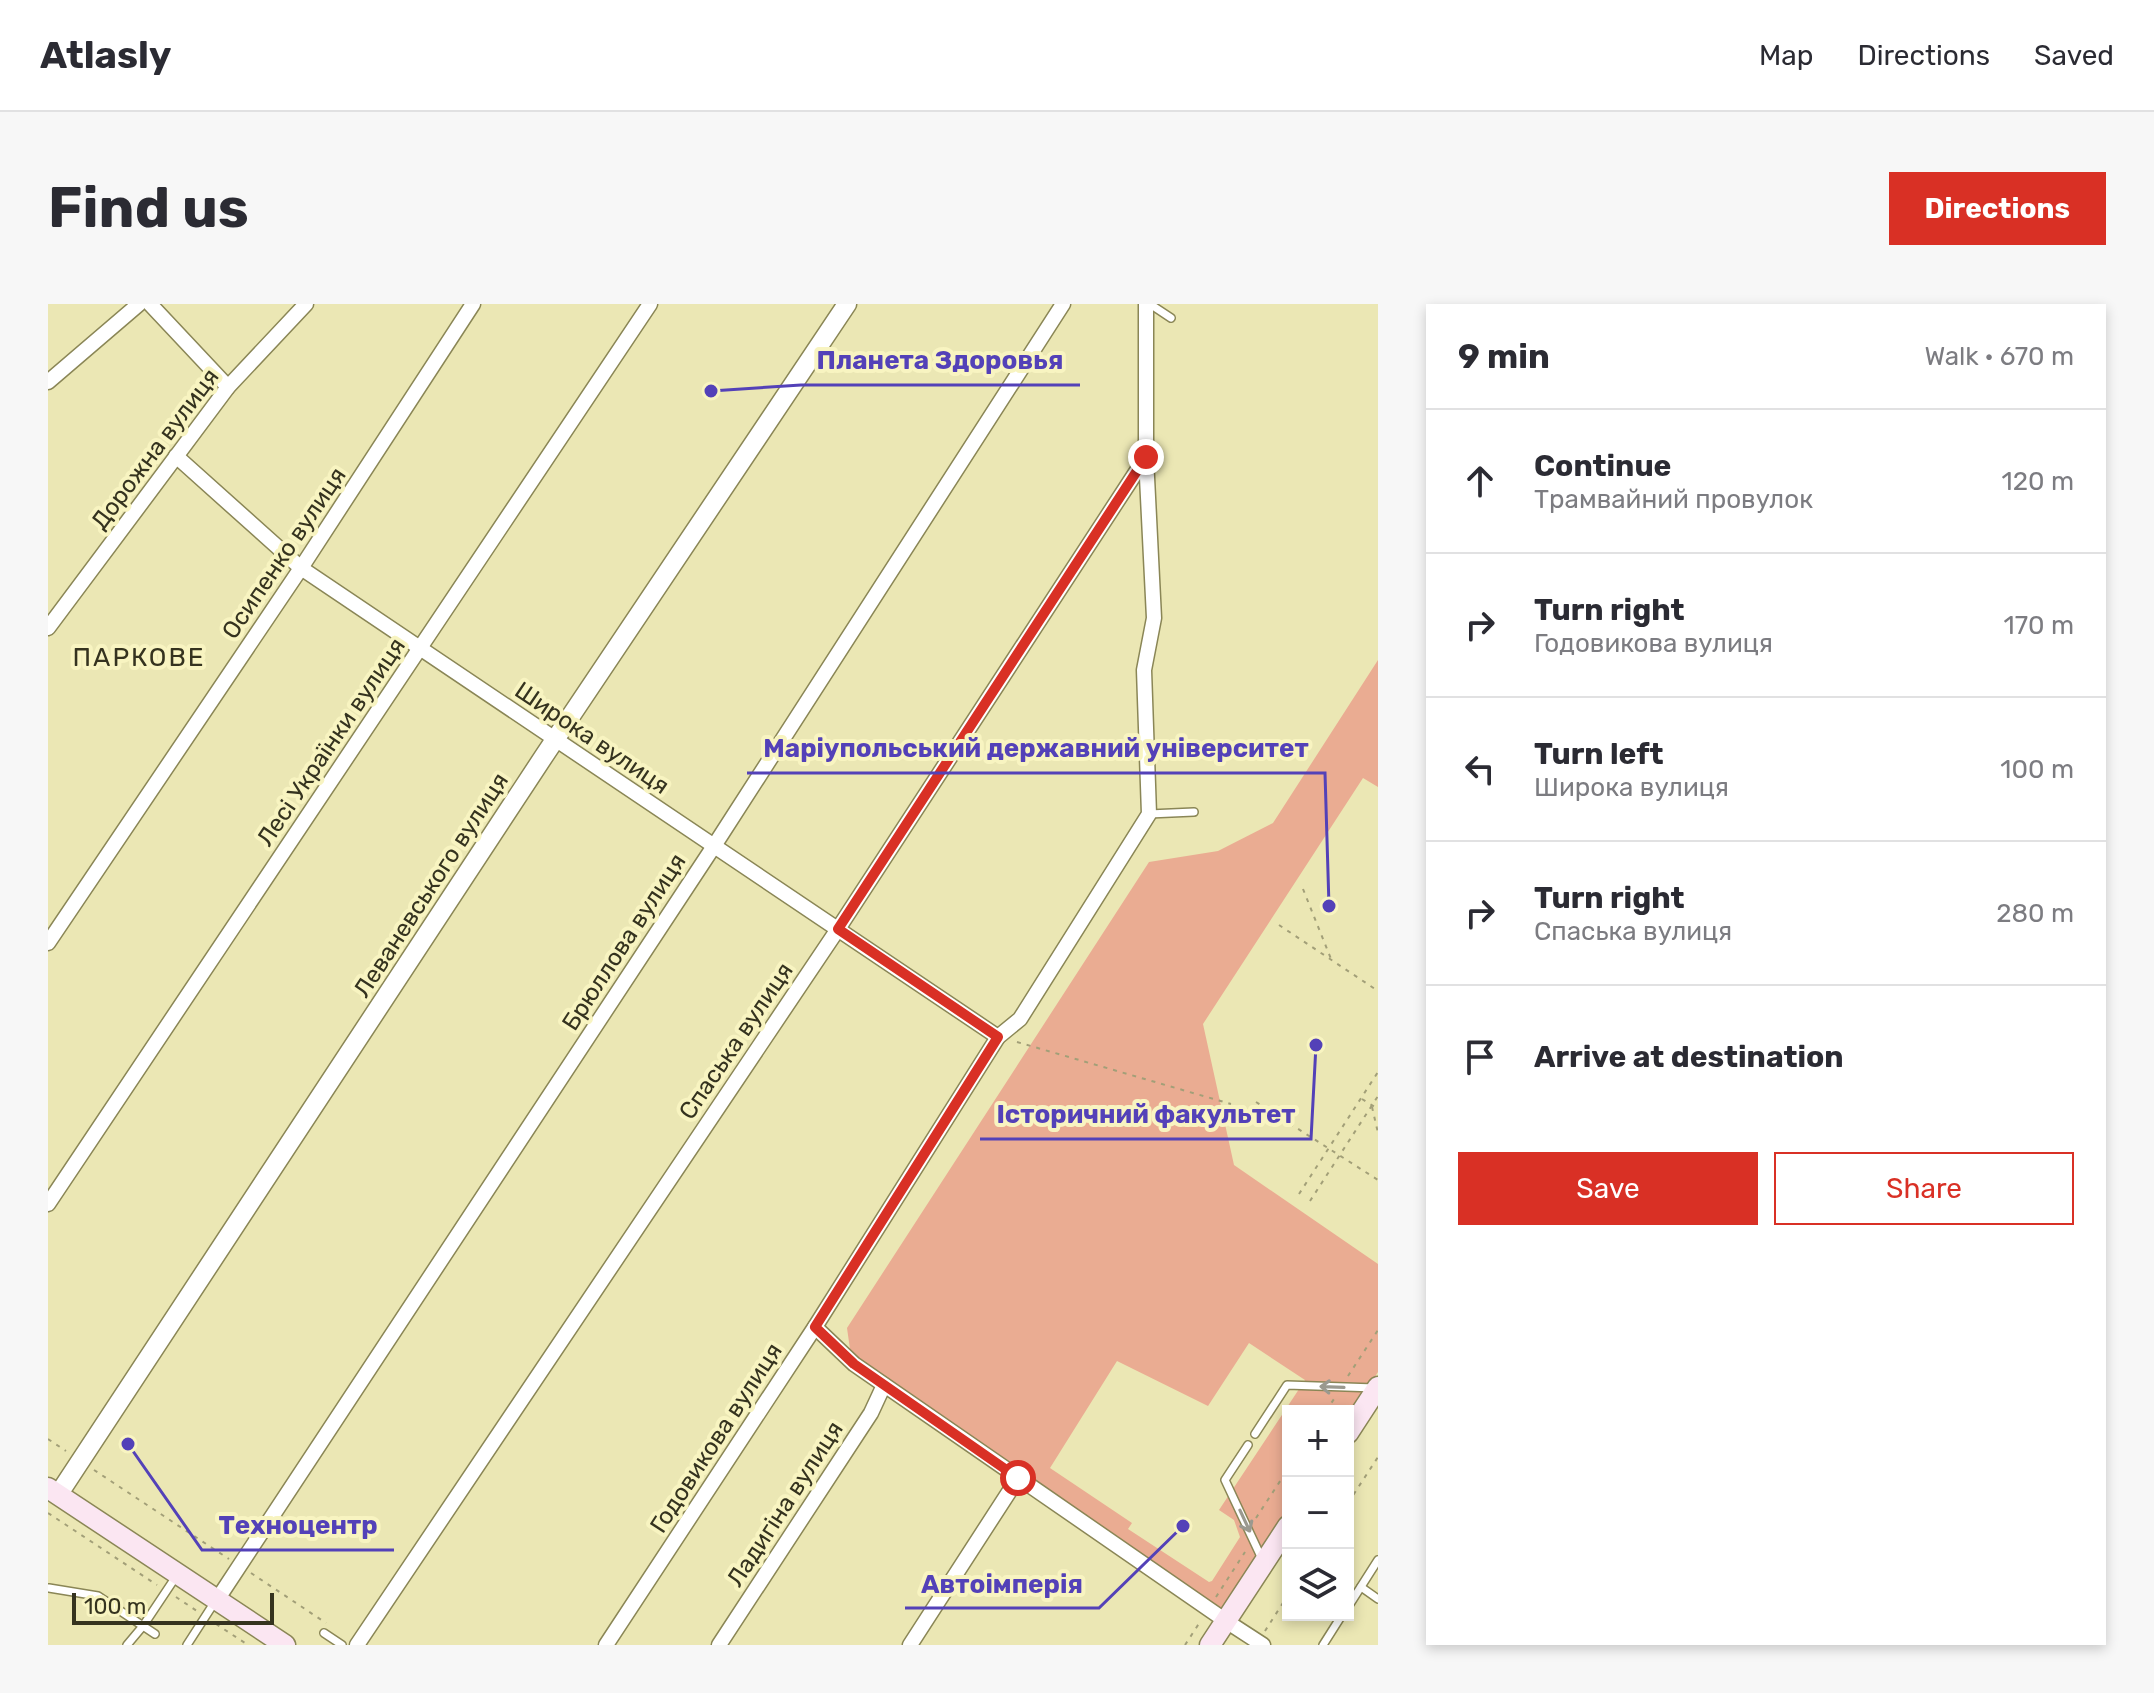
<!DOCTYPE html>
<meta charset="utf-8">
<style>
body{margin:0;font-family:Rubik,sans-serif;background:#f7f7f7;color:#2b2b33}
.controls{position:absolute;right:24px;bottom:24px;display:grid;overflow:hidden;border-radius:0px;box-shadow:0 4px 12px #0003}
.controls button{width:72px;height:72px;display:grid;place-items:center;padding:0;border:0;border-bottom:2px solid #e1e1e2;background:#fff;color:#2b2b33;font:40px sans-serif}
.scale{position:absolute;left:24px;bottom:20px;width:202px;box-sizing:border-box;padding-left:8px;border:4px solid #35331f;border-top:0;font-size:22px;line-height:28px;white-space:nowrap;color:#35331f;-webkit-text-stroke:6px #f8f4c1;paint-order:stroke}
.stop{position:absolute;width:24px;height:24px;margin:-18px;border:6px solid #d93025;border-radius:50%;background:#fff}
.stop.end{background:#d93025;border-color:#fff;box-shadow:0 2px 8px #0008}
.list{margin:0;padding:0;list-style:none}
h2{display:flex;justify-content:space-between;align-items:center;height:104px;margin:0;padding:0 32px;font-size:34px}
h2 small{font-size:26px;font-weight:400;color:#7c7c81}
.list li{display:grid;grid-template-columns:52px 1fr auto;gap:24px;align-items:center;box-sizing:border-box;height:144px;padding:0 32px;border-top:2px solid #e1e1e2}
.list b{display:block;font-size:30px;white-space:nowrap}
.list p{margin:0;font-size:26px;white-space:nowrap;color:#7c7c81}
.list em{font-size:26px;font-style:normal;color:#7c7c81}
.actions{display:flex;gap:16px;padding:24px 32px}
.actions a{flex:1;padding:18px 0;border:2px solid #d93025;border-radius:0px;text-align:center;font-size:28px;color:#d93025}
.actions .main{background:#d93025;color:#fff}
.icon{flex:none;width:44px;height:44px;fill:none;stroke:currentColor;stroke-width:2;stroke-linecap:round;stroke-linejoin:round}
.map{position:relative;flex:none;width:1330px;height:1341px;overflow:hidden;border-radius:0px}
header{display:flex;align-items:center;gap:48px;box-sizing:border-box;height:112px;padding:0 40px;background:#fff;border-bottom:2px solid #e1e1e2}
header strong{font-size:38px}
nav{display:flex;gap:44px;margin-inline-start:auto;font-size:28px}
.intro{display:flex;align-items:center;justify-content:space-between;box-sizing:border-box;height:192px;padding:0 48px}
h1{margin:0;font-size:56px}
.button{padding:20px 36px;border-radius:0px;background:#d93025;color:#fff;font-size:28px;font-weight:700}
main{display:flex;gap:48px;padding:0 48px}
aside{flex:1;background:#fff;border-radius:0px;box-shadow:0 4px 12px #0003}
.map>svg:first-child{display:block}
.green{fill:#eaac92;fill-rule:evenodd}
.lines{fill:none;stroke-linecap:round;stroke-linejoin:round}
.service-casing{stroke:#8a8656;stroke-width:10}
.minor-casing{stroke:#8a8656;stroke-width:17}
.tertiary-casing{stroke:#8a8656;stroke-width:21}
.secondary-casing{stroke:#8a8656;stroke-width:23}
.path{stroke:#a29f78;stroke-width:2;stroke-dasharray:4 6;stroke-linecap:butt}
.service{stroke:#fff;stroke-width:7}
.minor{stroke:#fff;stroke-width:14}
.tertiary{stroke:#fff;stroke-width:18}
.secondary{stroke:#fbe6f2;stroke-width:20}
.oneway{stroke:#9a998f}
.route{stroke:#d93025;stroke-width:10}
.labels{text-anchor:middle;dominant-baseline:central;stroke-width:8;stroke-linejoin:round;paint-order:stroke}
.street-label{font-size:24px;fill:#35331f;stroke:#f8f4c1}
.neighbourhood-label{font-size:26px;letter-spacing:2px;fill:#35331f;stroke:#f8f4c1}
.leader{fill:none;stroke:#5341b8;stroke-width:3}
.callout-dot{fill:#5341b8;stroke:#f8f4c1;stroke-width:3}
.callout-label{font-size:26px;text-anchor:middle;font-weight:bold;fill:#5341b8;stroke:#f8f4c1;stroke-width:8;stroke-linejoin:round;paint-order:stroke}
</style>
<header>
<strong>Atlasly</strong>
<nav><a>Map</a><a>Directions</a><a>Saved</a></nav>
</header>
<div class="intro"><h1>Find us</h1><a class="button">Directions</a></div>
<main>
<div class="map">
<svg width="1330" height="1341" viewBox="0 0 1330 1341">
<rect width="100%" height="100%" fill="#ebe7b4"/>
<!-- green -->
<path class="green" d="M1330 356V483L1315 474 1155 720 1186 861 1330 960V1068L1300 1114V1107H1240V1207L1175 1306 811 1054 802 1045 799 1024 1101 558 1170 547 1225 519ZM1201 1039 1257 1076 1171 1206 1186 1216 1192 1233 1164 1277 1161 1278 1080 1225 1084 1219 1002 1164 1069 1057 1160 1102Z"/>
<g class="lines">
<!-- service casing -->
<g class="service-casing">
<g id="service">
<path d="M1102 0 1123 14"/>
<path d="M1101 510 1146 508"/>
<path d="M1207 1130 1239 1081 1327 1084"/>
<path d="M1200 1141 1177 1176 1215 1257"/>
<path d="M1313 1283 1330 1295"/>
<path d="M1 1284 50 1292 107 1330"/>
<path d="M1300 1303 1330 1256"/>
<path d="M276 1329 294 1341"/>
<path d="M79 1341 95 1322 129 1271"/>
<path d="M139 1341 168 1296"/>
<path d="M1275 1341 1294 1311"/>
</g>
</g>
<!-- minor casing -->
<g class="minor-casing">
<g id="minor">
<path d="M102 0 180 83"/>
<path d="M0 78 91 0"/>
<path d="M128 152 253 264 950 733"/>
<path d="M0 324 180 83 258 0"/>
<path d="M0 639 253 264 425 0"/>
<path d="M0 900 602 0"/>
<path d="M767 1023 806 1060 1178 1317 1215 1341"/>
<path d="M169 1296 666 542 1015 0"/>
<path d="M309 1341 790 625 1098 153"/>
<path d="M558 1341 767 1023 950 733 972 715 1101 510 1096 366 1106 314 1098 153V0"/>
<path d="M671 1341 823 1109 836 1081"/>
<path d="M862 1341 970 1174"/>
</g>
</g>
<!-- tertiary casing -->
<g class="tertiary-casing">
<path id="tertiary" d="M10 1191 496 452 799 0"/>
</g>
<!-- secondary casing -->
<g class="secondary-casing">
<g id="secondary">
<path d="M1300 1129 1330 1083"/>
<path d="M0 1184 237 1341"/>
<path d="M1162 1341 1240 1222"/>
</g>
</g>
<!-- path -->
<g class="path">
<path d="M1255 585 1283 655"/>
<path d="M1231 621 1330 687"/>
<path d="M969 738 1183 800"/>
<path d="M1314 795 1330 805"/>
<path d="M1208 798 1330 876"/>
<path d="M1324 803 1330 829"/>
<path d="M1251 890 1330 768"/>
<path d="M1262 897 1330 792"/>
<path d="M1300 1072 1330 1026"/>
<path d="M1278 1107 1286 1095"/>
<path d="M0 1135 18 1147"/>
<path d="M46 1166 181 1255"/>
<path d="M1300 1199 1330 1153"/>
<path d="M0 1209 109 1281"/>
<path d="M1208 1214 1240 1165"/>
<path d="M203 1269 278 1319"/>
<path d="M128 1293 149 1307"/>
<path d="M1168 1293 1197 1248"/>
<path d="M168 1320 200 1341"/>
<path d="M1217 1327 1240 1291"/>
<path d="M1137 1341 1152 1318"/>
</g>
<!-- service -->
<use href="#service" class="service"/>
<!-- minor -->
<use href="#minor" class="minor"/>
<!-- tertiary -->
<use href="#tertiary" class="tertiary"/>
<!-- secondary -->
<use href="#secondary" class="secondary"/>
</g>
<!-- one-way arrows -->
<defs><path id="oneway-shaft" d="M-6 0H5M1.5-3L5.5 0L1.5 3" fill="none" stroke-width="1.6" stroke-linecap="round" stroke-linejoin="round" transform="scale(2)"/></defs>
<g class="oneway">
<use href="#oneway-shaft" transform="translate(1284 1083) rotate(-178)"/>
<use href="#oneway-shaft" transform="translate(1197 1217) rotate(65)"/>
</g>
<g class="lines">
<!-- route -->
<path class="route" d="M970 1174 806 1060 767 1023 950 733 790 625 1098 153"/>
</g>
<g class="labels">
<!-- street labels -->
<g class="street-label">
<text transform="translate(107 145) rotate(-53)">Дорожна вулиця</text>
<text transform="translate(236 249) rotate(-56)">Осипенко вулиця</text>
<text transform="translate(544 434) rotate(34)">Широка вулиця</text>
<text transform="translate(283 438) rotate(-56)">Лесі Українки вулиця</text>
<text transform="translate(383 581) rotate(-57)">Леваневського вулиця</text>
<text transform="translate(576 638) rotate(-57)">Брюллова вулиця</text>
<text transform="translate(688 737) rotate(-56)">Спаська вулиця</text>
<text transform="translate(668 1134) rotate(-57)">Годовикова вулиця</text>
<text transform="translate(737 1200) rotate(-57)">Ладигіна вулиця</text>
</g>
<!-- neighbourhood labels -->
<g class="neighbourhood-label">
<text x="91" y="353">ПАРКОВЕ</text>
</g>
</g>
<!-- callouts -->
<path class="leader" d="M663 87L753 81H1032M1281 602L1277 469H699M1268 741L1263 835H932M80 1140L154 1246H346M1135 1222L1051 1304H857"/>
<g class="callout-dot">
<circle cx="663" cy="87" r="8"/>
<circle cx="1281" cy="602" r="8"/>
<circle cx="1268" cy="741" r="8"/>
<circle cx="80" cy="1140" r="8"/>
<circle cx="1135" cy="1222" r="8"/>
</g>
<g class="callout-label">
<text x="892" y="65">Планета Здоровья</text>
<text x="988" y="453">Маріупольський державний університет</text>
<text x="1098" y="819">Історичний факультет</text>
<text x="250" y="1230">Техноцентр</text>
<text x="954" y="1289">Автоімперія</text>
</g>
</svg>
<div class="controls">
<button>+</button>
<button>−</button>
<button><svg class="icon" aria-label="layers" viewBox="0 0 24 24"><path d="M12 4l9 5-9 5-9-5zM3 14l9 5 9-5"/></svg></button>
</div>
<div class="scale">100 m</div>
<div class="stop" style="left:970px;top:1174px"></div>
<div class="stop end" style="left:1098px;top:153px"></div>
</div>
<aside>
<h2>9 min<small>Walk · 670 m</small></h2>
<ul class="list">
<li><svg class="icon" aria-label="ahead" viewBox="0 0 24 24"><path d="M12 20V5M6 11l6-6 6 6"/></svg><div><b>Continue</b><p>Трамвайний провулок</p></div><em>120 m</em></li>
<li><svg class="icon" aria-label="right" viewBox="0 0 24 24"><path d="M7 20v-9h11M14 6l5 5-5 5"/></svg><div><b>Turn right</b><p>Годовикова вулиця</p></div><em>170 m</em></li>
<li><svg class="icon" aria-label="left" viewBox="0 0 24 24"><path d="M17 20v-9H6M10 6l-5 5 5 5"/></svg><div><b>Turn left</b><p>Широка вулиця</p></div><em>100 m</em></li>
<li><svg class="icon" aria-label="right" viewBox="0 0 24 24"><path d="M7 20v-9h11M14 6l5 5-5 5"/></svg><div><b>Turn right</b><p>Спаська вулиця</p></div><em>280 m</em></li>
<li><svg class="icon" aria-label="arrive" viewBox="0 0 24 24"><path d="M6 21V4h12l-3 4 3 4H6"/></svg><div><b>Arrive at destination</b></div></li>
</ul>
<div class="actions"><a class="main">Save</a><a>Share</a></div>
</aside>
</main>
